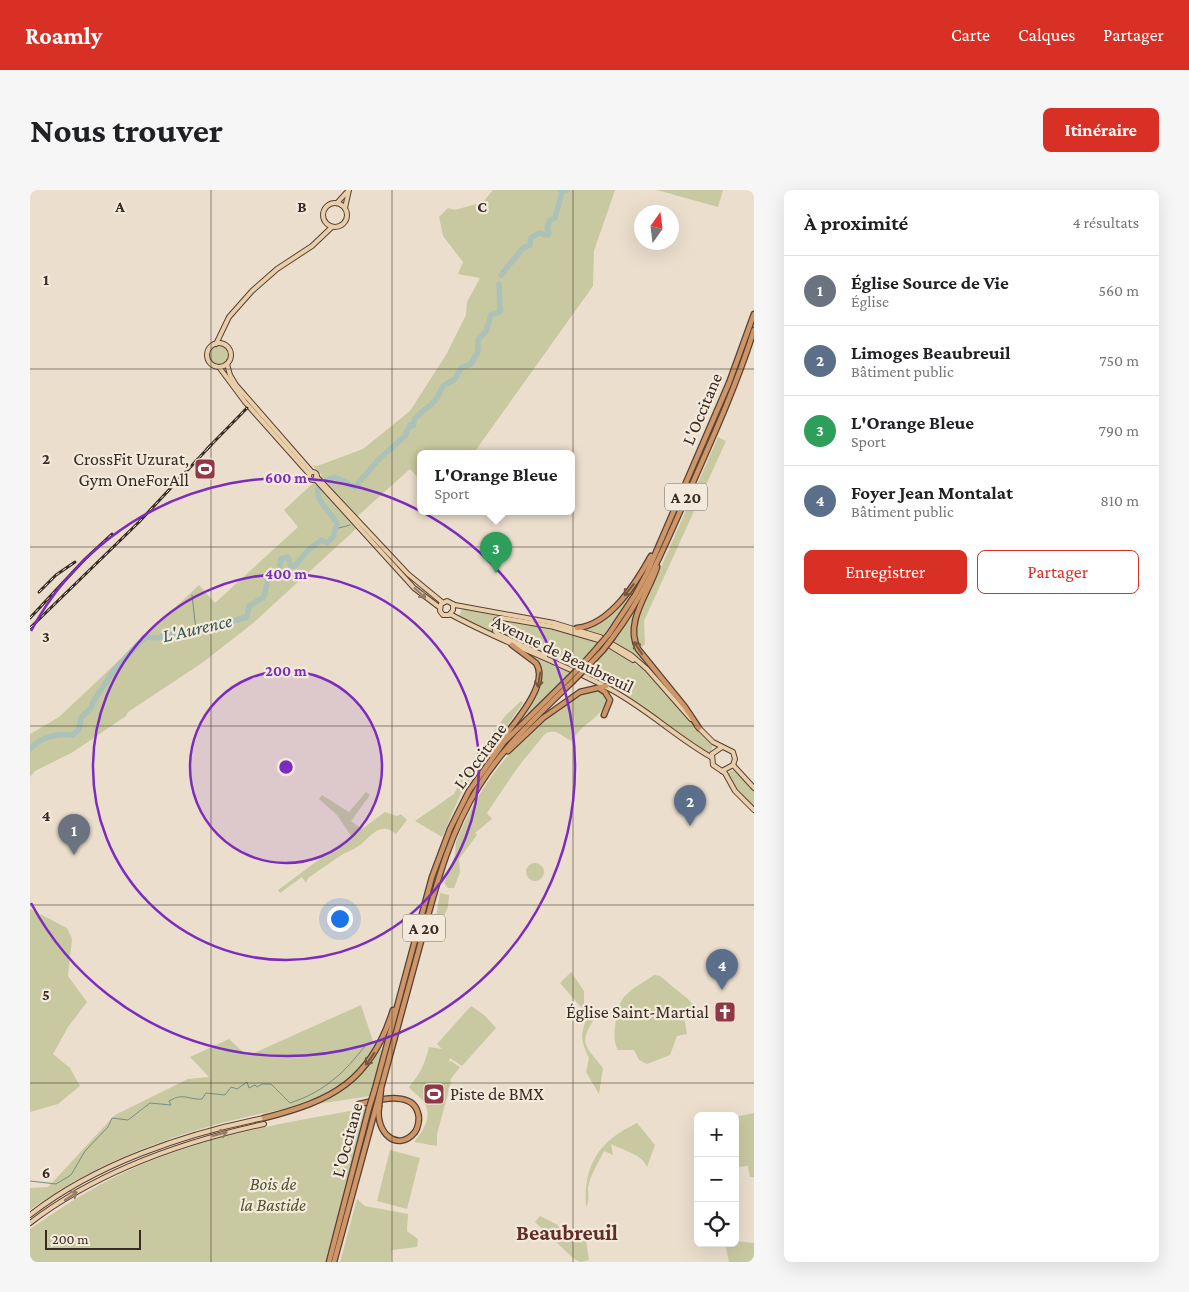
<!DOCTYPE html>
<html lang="fr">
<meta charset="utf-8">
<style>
body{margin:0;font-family:"Crimson Pro",serif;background:#f6f6f6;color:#202124}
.controls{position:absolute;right:15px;bottom:15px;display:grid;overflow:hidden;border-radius:8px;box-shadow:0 5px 20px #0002}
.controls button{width:45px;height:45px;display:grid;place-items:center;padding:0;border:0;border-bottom:1px solid #e0e0e0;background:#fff;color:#202124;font:25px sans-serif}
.compass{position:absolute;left:604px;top:15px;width:45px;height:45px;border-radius:50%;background:#fff;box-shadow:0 5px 20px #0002;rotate:14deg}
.scale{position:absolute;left:15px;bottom:12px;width:96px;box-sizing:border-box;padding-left:5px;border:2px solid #392b23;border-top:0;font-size:14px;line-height:18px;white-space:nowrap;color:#392b23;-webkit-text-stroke:4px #f3eadc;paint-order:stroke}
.you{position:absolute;left:309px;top:728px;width:18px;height:18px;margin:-12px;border:4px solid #fff;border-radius:50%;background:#1a73e8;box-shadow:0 0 0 8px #1a73e833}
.badge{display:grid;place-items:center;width:32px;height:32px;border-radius:50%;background:#d93025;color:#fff;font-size:16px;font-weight:700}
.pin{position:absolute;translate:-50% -41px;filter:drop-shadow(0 1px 2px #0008)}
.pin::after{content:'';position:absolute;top:26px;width:18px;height:15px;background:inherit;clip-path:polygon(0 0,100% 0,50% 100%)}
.popup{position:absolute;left:387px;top:260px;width:158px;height:65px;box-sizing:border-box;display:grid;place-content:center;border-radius:8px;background:#fff;filter:drop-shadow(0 1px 4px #0005);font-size:16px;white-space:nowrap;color:#757577}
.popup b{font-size:19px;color:#202124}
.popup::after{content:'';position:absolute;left:50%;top:100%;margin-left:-10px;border:10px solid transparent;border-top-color:#fff}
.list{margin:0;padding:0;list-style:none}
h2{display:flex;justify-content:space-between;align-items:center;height:65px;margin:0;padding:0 20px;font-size:21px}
h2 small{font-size:16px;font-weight:400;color:#757577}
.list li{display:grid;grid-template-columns:32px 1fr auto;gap:15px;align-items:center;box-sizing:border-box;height:70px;padding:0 20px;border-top:1px solid #e0e0e0}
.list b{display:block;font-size:19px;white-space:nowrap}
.list p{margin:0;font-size:16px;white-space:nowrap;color:#757577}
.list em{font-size:16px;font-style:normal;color:#757577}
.actions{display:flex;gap:10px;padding:15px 20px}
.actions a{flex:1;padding:11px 0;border:1px solid #d93025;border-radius:8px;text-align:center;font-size:18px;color:#d93025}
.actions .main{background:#d93025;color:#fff}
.icon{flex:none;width:28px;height:28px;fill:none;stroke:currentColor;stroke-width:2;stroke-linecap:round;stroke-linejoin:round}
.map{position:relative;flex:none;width:724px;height:1072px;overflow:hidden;border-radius:8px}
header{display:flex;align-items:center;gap:30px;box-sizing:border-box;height:70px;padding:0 25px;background:#d93025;color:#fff}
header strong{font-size:24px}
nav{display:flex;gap:28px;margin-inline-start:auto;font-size:18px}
.intro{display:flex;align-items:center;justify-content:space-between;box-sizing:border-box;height:120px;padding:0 30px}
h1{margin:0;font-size:35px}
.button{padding:12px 22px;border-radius:8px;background:#d93025;color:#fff;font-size:18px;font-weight:700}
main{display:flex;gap:30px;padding:0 30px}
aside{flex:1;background:#fff;border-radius:8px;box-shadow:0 5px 20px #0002}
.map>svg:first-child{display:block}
.green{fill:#c9c9a1}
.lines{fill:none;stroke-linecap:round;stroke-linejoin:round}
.stream{stroke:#738f85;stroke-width:1}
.river{stroke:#acc1b8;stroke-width:5.5}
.major-casing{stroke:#564035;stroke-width:6}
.highway-casing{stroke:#564035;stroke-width:7}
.major{stroke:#e9ceaa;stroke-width:4}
.highway{stroke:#cf9668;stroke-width:4.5}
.rail-casing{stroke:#392b23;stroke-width:3}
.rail{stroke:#f3eadc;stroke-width:1;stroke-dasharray:4;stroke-linecap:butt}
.highway-bridge-casing{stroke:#564035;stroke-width:7;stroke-linecap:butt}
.highway-bridge{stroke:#cf9668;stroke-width:4.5}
.oneway{stroke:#75563f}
.oneway2{stroke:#917c66}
.grid{fill:none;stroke:#392b23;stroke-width:1;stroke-opacity:0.55}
.ring{fill:none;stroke:#7b2cbf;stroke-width:2.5}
.labels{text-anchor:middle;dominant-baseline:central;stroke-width:4.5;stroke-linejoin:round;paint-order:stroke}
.shield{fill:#f3eadc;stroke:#71645a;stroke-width:1}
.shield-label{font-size:16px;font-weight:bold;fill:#392b23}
.street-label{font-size:18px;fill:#392b23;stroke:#f3eadc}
.poi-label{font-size:18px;fill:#392b23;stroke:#f3eadc;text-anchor:end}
.park-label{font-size:18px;font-style:italic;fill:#4e542c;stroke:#f3eadc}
.water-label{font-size:19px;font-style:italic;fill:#355751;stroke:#f3eadc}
.district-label{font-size:22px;font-weight:bold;fill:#622d27;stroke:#f3eadc}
.grid-label{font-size:16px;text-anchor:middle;font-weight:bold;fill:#392b23;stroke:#f3eadc;stroke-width:4.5;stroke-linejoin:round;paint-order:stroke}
.centre{fill:#7b2cbf;stroke:#f3eadc;stroke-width:2.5}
.ring-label{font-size:15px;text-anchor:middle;font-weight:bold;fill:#7b2cbf;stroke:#f3eadc;stroke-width:4.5;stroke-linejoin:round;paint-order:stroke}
</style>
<header>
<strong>Roamly</strong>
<nav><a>Carte</a><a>Calques</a><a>Partager</a></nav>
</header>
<div class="intro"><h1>Nous trouver</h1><a class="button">Itinéraire</a></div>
<main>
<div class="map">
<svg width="724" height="1072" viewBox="0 0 724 1072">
<rect width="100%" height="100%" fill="#ebdecd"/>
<!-- green -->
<g class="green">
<path d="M463 0H585L564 61 563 96 443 264H391V291L380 279 321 332 326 339 222 434 172 473 98 522 96 526 43 562 5 581 0 587V544L29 527 169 395 185 413 268 337 254 320 292 285 282 275 287 276 333 259 380 221 416 165 436 125 437 112 450 88 428 84 433 72 413 46 409 27 418 18 425 20 453 12Z"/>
<path d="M627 0H693L688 17Z"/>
<circle cx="189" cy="165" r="10"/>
<path d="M688 247 696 251 614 431 615 454 611 458 606 451 607 432Z"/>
<path d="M610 390 596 413 572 447 552 439C580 434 593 410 610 390Z"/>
<path d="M613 407C596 448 597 448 624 482L583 452Z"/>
<path d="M432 419 499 432 469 426 463 432 462 438 466 445 505 463 429 426Z"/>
<path d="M476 430 535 441 568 452 544 478 468 442 467 433Z"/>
<path d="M580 457 613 479 683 556 680 563 662 554 613 516 555 484Z"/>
<path d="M508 469 540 483 481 540C493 522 523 492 506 470Z"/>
<path d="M561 499 574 504 578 510C571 528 551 534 542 551 531 547 526 536 514 545L488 577 457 623 462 629 445 643 447 645 429 669 430 682 424 698H418L414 693C418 684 423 674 425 664 426 659 425 654 427 649 449 596 483 552 529 519 540 511 549 503 561 499Z"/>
<path d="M491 511 493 513 432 601 412 647 385 631 424 604 434 584 458 549 476 525Z"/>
<path d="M703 580 724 600V617L707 600 698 583Z"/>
<path d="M336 602 340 605 321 631 332 639 355 622 367 626 371 624 377 630 366 644C349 629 339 650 327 657 322 661 315 662 310 666 299 673 289 681 278 688L276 693 272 687 250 703 248 700 321 646 307 625 289 609 292 605 319 622Z"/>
<circle cx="505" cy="682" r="9"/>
<path d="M410 703 419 705 418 717 411 732 405 733Z"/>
<path d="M0 719 37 738 42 749 38 786 57 812 38 837 23 864 40 878 50 896 28 914 0 922Z"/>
<path d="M541 782 554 801V815L566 826C548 854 554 854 573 878L569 904 556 882 559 868C550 848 550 846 558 825L530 793Z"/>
<path d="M624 785 630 786 659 810 670 824 654 827 657 844 647 846 640 865 617 874 609 870 604 860H588C584 853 584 845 585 837 588 803 598 803 624 785Z"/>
<path d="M331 815 343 851 352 861 340 906C296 913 251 918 208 929 136 946 60 976 0 1020V998L18 997 85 925 158 889 179 887 160 867 199 849 213 862 224 863Z"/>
<path d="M441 816 454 825 466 838 432 876 420 868 419 872 421 871 430 877 420 890 421 892 407 944V956L384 952C393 941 403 927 394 912 390 906 383 903 379 897 390 884 395 874 399 857L412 859 407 854Z"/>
<path d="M337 918 295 1072H0V1039C26 1021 53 1003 81 989 160 948 250 933 337 918Z"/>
<path d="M724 923V987H720L718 976 705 977V927Z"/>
<path d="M607 933 625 955 617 977C612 964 592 960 581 954L583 965 574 961C569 972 560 985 558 998 558 1006 560 1010 556 1017 553 975 569 951 607 933Z"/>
<path d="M360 960 390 968 377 1019 347 1011Z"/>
<path d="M327 1009 335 1016 378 1024 377 1041 388 1049 387 1057 362 1060 361 1072H310Z"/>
<path d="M510 1026 526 1034 546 1052 556 1050 559 1070 550 1072 543 1068 505 1032Z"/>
<path d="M705 1051 724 1053V1072H699L695 1053H705Z"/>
</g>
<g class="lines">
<!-- stream -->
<g class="stream">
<path d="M305 339 320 335"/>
<path d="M162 405 166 440"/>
<path d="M0 991 26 994 41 985 55 961 78 937 82 928 98 930 120 913 141 915 139 911C155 902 157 910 172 909L176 903 195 905 201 897 207 899 217 892 219 898 225 895 227 897 232 894H241L260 913C294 902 314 883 335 856"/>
</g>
<!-- river -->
<g class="river">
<path d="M471 85 493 58 500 55 501 48 509 43 518 45 519 43 517 38 520 30 525 28C526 20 532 9 531 2L537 0"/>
<path d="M297 290 305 287 325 297 349 269 375 246 380 235 383 236 385 228 405 211 413 196 425 189 431 178 441 174 448 162V150L456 141 461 125 470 122 469 94"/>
<path d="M0 559C10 547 28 543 43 545L49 539 51 528 61 518 63 512 84 480 115 447 127 448 151 440 165 441 177 439 188 432 197 433 217 427 219 416 234 407 239 385H248L251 369 258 367 261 376H265L279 359 292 350 297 353 303 347 307 334C302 322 285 312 288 298"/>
</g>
<!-- major casing -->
<g class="major-casing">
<g id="major">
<circle cx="305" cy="25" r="12"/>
<path d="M307 13 317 2"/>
<path d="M315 18 319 0"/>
<circle cx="189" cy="165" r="12"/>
<path d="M186 154 199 127 222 101 247 79 282 56 302 37"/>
<path d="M197 174 200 185 206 195 282 282"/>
<path d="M189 177 215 212 279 284"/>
<circle cx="283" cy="286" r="4"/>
<path d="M286 286 378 384 412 412"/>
<path d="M285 289 384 398 409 417"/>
<path d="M423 415V420L419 425H413L410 421 411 414 417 411 425 415 524 433 570 447 601 465 617 479 661 529"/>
<path d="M420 424C471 452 525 470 576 497 614 516 644 546 681 567"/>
<path d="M524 437 572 451 603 470"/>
<path d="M515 466 468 444 465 441 466 430 472 428 525 437"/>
<path d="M667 536 683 552 703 562 705 569 703 575 692 581"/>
<path d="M692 557 682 564 683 575 695 583 705 601 724 620"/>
<path d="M703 575 724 598"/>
<path d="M0 1025C65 974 154 944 234 928"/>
<path d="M0 1033C68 981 151 952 234 934"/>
</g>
</g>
<!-- highway casing -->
<g class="highway-casing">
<g id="highway">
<path d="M627 377C619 403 594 432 608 459L655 517 669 538"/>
<path d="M547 438C580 435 606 393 621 366"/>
<path d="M579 444 605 405 617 383 699 193 724 124"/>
<path d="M583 447C617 402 637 350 660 299 683 247 707 194 724 140"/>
<path d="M550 477 567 458"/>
<path d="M554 480 573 460"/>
<path d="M569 498 575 502 580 510 574 525"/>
<path d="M478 561 513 528 550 502 576 496"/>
<path d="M461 565C474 543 522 497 506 473L482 455"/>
<path d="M351 898C364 850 377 803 390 755 405 700 418 645 449 596 474 556 508 525 542 492"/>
<path d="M345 899 402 687 420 639 439 601 474 552 538 489"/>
<path d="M329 914C345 911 382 899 388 923 390 929 388 938 385 942 368 963 345 943 349 917"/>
<path d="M234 928C302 911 341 891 363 820"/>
<path d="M299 1072 339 918"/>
<path d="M304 1072 346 917"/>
</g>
</g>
<!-- major -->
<use href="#major" class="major"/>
<!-- highway -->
<use href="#highway" class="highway"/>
<!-- rail casing -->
<g class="rail-casing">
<g id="rail">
<path d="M177 259 217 218"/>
<path d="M9 402 26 385 45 372"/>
<path d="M0 428 55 369 82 344"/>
<path d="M0 438 109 332 181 255"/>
</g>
</g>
<!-- rail -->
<use href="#rail" class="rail"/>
<!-- highway-bridge casing -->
<g class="highway-bridge-casing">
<g id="highway-bridge">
<path d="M567 458 579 444"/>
<path d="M573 460 583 447"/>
<path d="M538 489 550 477"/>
<path d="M542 492 554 480"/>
<path d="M346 917 351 898"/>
<path d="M349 917 351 899"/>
<path d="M339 918 345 899"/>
</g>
</g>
<!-- highway-bridge -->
<use href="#highway-bridge" class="highway-bridge"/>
</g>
<!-- one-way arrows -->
<defs><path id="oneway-shaft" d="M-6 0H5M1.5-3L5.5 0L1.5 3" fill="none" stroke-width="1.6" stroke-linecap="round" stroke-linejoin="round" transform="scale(1.25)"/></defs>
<g class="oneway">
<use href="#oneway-shaft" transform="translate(599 400) rotate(129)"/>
<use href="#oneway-shaft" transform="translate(608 458) rotate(-123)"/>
<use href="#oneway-shaft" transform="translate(509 490) rotate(99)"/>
<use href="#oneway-shaft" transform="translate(340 869) rotate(126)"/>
</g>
<g class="oneway2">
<use href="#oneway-shaft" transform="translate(390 403) rotate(41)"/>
<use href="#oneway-shaft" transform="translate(190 944) rotate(-16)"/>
<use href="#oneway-shaft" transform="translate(41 1006) rotate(-33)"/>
</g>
<!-- grid -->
<path class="grid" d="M181 0V1072M362 0V1072M543 0V1072M0 179H724M0 357H724M0 536H724M0 715H724M0 893H724"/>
<!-- distance rings -->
<circle cx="256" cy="577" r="96" fill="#7b2cbf" fill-opacity=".12"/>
<g class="ring">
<circle cx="256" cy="577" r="96"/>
<circle cx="256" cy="577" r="193"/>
<path d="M1 441A289 289 0 1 1 1 713"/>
</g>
<!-- icons -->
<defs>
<g id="stadium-square" transform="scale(1.125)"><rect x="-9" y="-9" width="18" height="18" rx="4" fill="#903843" stroke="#f3eadc"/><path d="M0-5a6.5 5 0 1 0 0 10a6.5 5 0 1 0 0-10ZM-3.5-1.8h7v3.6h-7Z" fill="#fff"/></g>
<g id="church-square" transform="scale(1.125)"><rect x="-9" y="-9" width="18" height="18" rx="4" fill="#903843" stroke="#f3eadc"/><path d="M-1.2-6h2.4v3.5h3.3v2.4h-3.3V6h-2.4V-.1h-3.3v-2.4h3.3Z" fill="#fff"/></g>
</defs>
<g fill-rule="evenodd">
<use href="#stadium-square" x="175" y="279"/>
<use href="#church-square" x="695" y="822"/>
<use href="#stadium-square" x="404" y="904"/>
</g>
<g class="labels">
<!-- shield labels -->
<g class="shield">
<rect x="635" y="293.5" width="42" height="27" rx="4"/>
<rect x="373" y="724.5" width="42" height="27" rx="4"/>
</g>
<g class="shield-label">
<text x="656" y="307">A 20</text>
<text x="394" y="738">A 20</text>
</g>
<!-- street labels -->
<g class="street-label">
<text transform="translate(672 219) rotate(-67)">L'Occitane</text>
<text transform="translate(533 464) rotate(26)">Avenue de Beaubreuil</text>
<text transform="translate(450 566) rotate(-54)">L'Occitane</text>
<text transform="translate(317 950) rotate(-75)">L'Occitane</text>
</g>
<!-- poi labels -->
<g class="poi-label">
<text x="159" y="269">CrossFit Uzurat,<tspan x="159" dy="21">Gym OneForAll</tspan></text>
<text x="679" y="822">Église Saint-Martial</text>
<text x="420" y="904" text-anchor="start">Piste de BMX</text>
</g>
<!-- park labels -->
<g class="park-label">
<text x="243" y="994">Bois de<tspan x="243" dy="21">la Bastide</tspan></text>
</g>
<!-- water labels -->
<g class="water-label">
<text transform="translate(167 438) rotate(-13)">L'Aurence</text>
</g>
<!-- district labels -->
<g class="district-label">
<text x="537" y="1042">Beaubreuil</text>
</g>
</g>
<g class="grid-label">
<text x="90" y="22">A</text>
<text x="272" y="22">B</text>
<text x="452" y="22">C</text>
<text x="16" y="95">1</text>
<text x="16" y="274">2</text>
<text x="16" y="452">3</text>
<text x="16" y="631">4</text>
<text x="16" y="810">5</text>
<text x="16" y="988">6</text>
</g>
<circle cx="256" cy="577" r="8" class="centre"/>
<g class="ring-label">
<text x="256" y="293">600 m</text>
<text x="256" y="389">400 m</text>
<text x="256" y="486">200 m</text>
</g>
</svg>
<div class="controls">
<button>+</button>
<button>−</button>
<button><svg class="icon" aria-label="locate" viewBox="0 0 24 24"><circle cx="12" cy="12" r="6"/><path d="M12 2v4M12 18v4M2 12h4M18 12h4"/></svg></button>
</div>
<svg class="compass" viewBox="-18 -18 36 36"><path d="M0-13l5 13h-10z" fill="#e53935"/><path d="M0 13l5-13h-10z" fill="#757577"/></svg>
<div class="scale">200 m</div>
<div class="you"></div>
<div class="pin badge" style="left:44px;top:665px;background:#6b7280">1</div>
<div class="pin badge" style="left:660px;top:636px;background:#5c6f8a">2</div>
<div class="pin badge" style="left:466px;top:383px;background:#2e9e5b">3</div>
<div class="popup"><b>L'Orange Bleue</b>Sport</div>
<div class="pin badge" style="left:692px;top:800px;background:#5c6f8a">4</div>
</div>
<aside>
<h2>À proximité<small>4 résultats</small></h2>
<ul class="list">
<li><span class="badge" style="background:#6b7280">1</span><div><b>Église Source de Vie</b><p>Église</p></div><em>560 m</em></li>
<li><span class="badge" style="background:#5c6f8a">2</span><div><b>Limoges Beaubreuil</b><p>Bâtiment public</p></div><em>750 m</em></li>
<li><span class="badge" style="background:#2e9e5b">3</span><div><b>L'Orange Bleue</b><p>Sport</p></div><em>790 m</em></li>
<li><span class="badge" style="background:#5c6f8a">4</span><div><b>Foyer Jean Montalat</b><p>Bâtiment public</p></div><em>810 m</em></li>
</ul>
<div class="actions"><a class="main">Enregistrer</a><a>Partager</a></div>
</aside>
</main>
